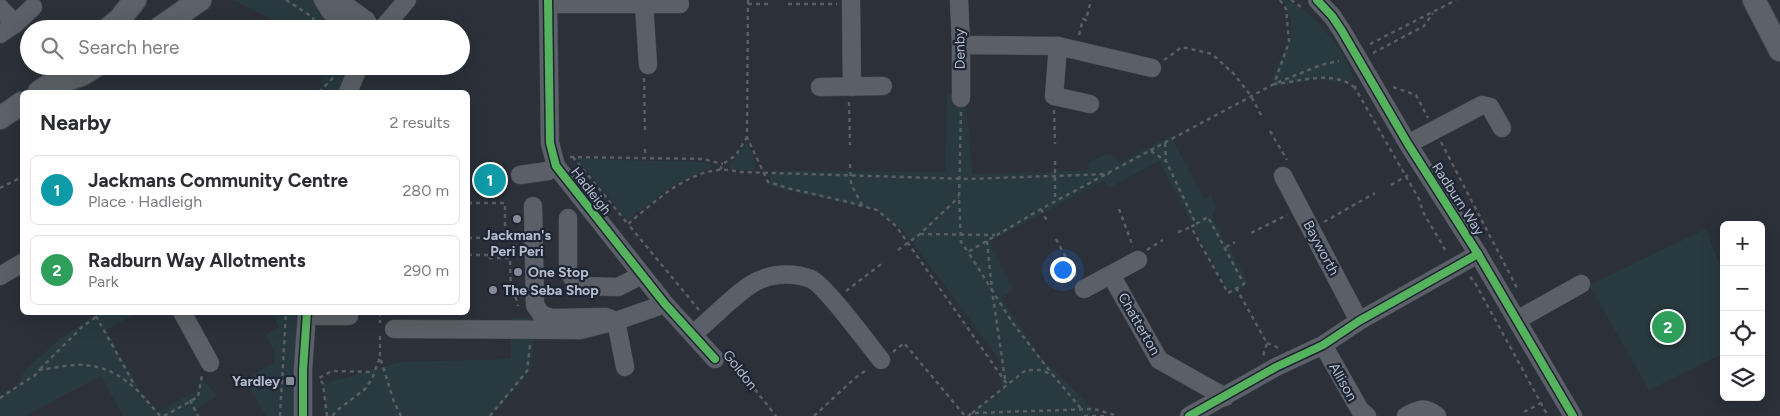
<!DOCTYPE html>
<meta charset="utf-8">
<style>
body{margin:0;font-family:Figtree,sans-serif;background:#f7f7f7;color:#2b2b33}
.controls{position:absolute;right:15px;bottom:15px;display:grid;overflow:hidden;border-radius:8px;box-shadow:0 5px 20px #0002}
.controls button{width:45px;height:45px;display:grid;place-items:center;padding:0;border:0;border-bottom:1px solid #e1e1e2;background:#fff;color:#2b2b33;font:25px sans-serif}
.you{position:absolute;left:1062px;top:269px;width:18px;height:18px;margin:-12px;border:4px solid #fff;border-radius:50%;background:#1a73e8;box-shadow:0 0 0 8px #1a73e833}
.badge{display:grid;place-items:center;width:32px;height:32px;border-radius:50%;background:#ea580c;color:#fff;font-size:16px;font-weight:700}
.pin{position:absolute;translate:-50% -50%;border:2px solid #fff;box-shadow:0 1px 5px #0006}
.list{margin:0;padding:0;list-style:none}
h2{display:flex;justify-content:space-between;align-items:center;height:65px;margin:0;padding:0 20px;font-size:21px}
h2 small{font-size:16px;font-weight:400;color:#7c7c81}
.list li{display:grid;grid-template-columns:32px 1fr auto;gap:15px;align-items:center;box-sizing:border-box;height:70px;margin:0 10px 10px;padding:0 10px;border:1px solid #e1e1e2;border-radius:8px}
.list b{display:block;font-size:19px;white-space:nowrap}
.list p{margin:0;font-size:16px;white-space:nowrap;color:#7c7c81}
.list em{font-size:16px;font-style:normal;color:#7c7c81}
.icon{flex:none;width:28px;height:28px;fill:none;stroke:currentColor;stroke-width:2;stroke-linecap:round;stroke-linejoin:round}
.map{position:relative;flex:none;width:1780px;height:416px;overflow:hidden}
.search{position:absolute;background:#fff;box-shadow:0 5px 20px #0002;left:20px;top:20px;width:450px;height:55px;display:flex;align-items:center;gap:12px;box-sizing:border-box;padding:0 18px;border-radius:28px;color:#7c7c81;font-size:19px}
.panel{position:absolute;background:#fff;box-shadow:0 5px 20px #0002;left:20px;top:90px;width:450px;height:225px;border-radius:8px}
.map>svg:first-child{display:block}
.green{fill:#283a3f}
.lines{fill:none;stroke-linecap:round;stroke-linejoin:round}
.minor-casing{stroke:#474b52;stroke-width:19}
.major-casing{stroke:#494d56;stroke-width:24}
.path{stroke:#585e64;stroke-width:2.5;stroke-dasharray:4 4;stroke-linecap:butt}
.minor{stroke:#5b5f67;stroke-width:18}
.major{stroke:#5d6169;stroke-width:22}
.cycleway-casing{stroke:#1e2534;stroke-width:11}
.cycleway{stroke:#56b35d;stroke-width:8}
.poi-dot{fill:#858b97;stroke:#1e2534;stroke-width:2}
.labels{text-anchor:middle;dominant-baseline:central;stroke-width:4.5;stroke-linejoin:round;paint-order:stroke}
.street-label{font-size:14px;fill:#b5bcca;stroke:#1e2534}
.poi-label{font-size:14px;font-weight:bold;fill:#b5bcca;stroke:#1e2534;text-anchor:start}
</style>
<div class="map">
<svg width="1780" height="416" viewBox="0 0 1780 416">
<rect width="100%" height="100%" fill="#2b3039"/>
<!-- green -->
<g class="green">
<path d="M233 0H317L345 29H290Z"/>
<path d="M1283 0C1298 0 1327 31 1336 44 1344 54 1349 67 1355 79L1345 84 1317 79 1275 87 1271 80 1291 36V21Z"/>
<path d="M318 66H352L344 92H324Z"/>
<path d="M947 94 966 95 972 174 1087 171 1089 162 1109 153 1119 163 1171 136 1204 199 1211 195 1216 207 1212 216 1249 285 1230 295 1159 161 1109 188 1104 180 989 242 1013 290 1001 298 1040 357 1094 409 1088 416H968L1002 388 999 359 904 231 876 210 769 186 771 171 945 172Z"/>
<path d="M747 143 757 165 753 171 730 169V164Z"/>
<path d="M577 159 703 162 712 165 709 169 677 184 661 194 628 220Z"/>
<path d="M1706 229 1724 277V353L1649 390 1589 285Z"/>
<path d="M98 313H137L106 330 140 390 158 412 198 390 201 377 217 396 196 409 200 416H123L101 376 25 416H0V396L16 386 26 369 60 339Z"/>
<path d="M273 313H302L296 416H266L245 380 275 362V353L266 335 279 327Z"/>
<path d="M511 318H534L531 370 492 416H326L323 384 400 362 511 359Z"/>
</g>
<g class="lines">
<!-- minor casing -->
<g class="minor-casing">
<g id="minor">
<path d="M323 0 330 11 352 29"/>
<path d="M338 0 366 20 371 29"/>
<path d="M548 0 550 143 556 166 665 304 715 359"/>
<path d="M851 0 852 87"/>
<path d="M959 0 961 45V98"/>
<path d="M1317 0 1332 16 1342 31 1408 144 1478 254 1573 416"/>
<path d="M548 4H680"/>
<path d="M644 4 648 65"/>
<path d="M0 8 15 24"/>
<path d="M382 29 407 0"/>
<path d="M0 34 15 24 33 7"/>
<path d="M961 45 1058 46 1152 68"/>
<path d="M1058 46 1054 96 1090 104"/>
<path d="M820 87 883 86"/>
<path d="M348 92 359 66"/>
<path d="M1408 144 1482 105 1490 107 1502 128"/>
<path d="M520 175 548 171 556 166"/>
<path d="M1283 176 1359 321"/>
<path d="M533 206 535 305 541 314 551 318 606 317 616 321 625 367"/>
<path d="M568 218V271L578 286 618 287 642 275"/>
<path d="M1111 275 1159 360 1225 397"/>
<path d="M0 276 22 263"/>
<path d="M1084 289 1138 260"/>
<path d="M182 312 210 363"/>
<path d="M307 316H349"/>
<path d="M1517 320 1581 284"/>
<path d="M394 329 580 330 616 321 665 304"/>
<path d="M693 334C710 321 743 285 762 279 776 273 796 273 811 279 824 284 869 345 881 360"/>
<path d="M1323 345 1360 410 1367 416"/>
<path d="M303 416V370L307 312"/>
<path d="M1189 416 1276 367 1323 345 1359 321 1478 254"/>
<path d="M1406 416C1418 409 1425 406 1437 416"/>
</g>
</g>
<!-- major casing -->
<g class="major-casing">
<g id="major">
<path d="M1754 0 1780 50"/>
<path d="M108 29 120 19 135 0"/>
<path d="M158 29 200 0"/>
<path d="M39 92 48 86 81 75 96 66"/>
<path d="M0 118 22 103"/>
</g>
</g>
<!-- path -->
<g class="path">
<path d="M286 0 311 16 321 29"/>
<path d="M748 0 747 137 768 182 791 189 844 201 877 210 896 226 1007 384"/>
<path d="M1280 0 1286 9 1289 42 1274 84C1299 82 1334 69 1355 88"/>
<path d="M1291 0 1304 9"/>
<path d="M748 4H771"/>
<path d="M788 4H837"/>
<path d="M1079 35 1083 19 1086 20 1091 0"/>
<path d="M1370 44 1456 0"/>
<path d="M1373 53 1424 26 1433 13"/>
<path d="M1164 60 1182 47 1212 54 1234 74 1251 96 1261 115"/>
<path d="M644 78 645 131"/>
<path d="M1356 86 1355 88 1419 199 1423 212 1447 253"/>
<path d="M1393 87 1416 95 1428 118"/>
<path d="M319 92 334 77"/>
<path d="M849 102 850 145"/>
<path d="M1054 110 1055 144"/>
<path d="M961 112 959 197 961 242 968 252"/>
<path d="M1270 131 1287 160"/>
<path d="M1441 142 1517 288"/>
<path d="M1165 143 1166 161 1196 224 1208 217 1244 284 1228 293 1191 227 1196 224"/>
<path d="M645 149V158"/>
<path d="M1151 151 1166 161"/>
<path d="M570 157 703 159 723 164"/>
<path d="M573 157 628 224"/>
<path d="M1055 161V201"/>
<path d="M850 164 851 184 862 205"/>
<path d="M720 170 723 164 736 155 747 137"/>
<path d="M1391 185 1410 174"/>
<path d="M0 188 22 177"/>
<path d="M468 203H505V237L468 238"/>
<path d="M1041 209 1048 223"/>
<path d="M1119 209 1133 247"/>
<path d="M1324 222 1375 193"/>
<path d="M1178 232 1191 227"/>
<path d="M1251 233 1287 215"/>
<path d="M920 234 995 235"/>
<path d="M1056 239 1076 276"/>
<path d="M987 241 992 290 1012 322 1052 374"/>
<path d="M1226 247 1235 242"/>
<path d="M898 250 920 234 959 197"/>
<path d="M1147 250 1163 240"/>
<path d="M468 255H490V258H510L511 295H515L518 306"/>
<path d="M1470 277 1474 281 1548 416"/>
<path d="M1236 288 1267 343 1263 356"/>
<path d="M846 291 884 262"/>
<path d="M699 310 628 224C654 202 684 174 718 170 726 169 734 171 742 172L968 179 1109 174"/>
<path d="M380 312V323"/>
<path d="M96 316 135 386"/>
<path d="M380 336V357L394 402 401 416"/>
<path d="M1267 343 1279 348"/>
<path d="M893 352 904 343 965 416"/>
<path d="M730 358 776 416"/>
<path d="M40 369 82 327 103 312"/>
<path d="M1005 379 992 290 968 252 1041 209 1274 84 1321 65 1339 61"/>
<path d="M0 398 35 375 39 370C54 368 71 364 85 365 120 368 139 391 160 416"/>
<path d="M190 400 198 416"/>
<path d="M1524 412 1541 403"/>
<path d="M972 413 1026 370H1039L1052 374 1083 411"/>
<path d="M164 416 198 397 202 375"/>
<path d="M280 416 286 312"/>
<path d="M327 416 323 384 319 378 332 371 374 372"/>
<path d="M333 416 335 412 365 389 372 379 380 357"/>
<path d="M490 416 527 371 530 345"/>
<path d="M814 416 855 378 868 369"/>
<path d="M968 416 972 413 1094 409 1118 416"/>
<path d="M1084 416H1105"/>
</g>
<!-- minor -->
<use href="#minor" class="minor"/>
<!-- major -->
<use href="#major" class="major"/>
<!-- cycleway casing -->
<g class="cycleway-casing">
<g id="cycleway">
<path d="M548 0 550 143 556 166 665 304 715 359"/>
<path d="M1317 0 1332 16 1342 31 1408 144 1478 254 1573 416"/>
<path d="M303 416V370L307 312"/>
<path d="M1189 416 1276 367 1323 345 1359 321 1478 254"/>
</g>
</g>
<!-- cycleway -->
<use href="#cycleway" class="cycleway"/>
</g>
<!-- markers -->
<g class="poi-dot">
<circle cx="517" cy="219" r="5"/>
<circle cx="518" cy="272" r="5"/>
<circle cx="493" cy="290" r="5"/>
<rect x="285" y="376" width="10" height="10" rx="2.5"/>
</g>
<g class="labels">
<!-- street labels -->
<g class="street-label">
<text transform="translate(960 49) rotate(-91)">Denby</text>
<text transform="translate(591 191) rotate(52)">Hadleigh</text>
<text transform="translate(1458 199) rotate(57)">Radburn Way</text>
<text transform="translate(1321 248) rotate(62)">Bayworth</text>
<text transform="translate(1139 324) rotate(60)">Chatterton</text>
<text transform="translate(740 370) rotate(52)">Goldon</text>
<text transform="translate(1343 382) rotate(60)">Allison</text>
</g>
<!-- poi labels -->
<g class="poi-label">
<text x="517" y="235" text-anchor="middle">Jackman's<tspan x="517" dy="16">Peri Peri</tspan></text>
<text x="528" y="272">One Stop</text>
<text x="503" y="290">The Seba Shop</text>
<text x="280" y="381" text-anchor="end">Yardley</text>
</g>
</g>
</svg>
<div class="controls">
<button>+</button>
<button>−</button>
<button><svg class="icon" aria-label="locate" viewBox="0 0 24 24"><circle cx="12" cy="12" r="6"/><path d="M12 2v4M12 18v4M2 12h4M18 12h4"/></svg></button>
<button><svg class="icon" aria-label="layers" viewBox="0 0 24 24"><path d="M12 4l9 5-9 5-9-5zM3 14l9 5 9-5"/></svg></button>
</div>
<div class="you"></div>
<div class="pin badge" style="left:490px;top:180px;background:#0f9aa8">1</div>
<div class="pin badge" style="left:1668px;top:327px;background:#2e9e5b">2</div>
<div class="search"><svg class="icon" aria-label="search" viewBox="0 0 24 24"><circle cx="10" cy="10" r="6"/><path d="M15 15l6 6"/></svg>Search here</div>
<section class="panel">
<h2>Nearby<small>2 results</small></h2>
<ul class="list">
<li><span class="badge" style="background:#0f9aa8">1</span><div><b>Jackmans Community Centre</b><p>Place · Hadleigh</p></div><em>280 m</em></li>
<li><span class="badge" style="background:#2e9e5b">2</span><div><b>Radburn Way Allotments</b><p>Park</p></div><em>290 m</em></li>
</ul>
</section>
</div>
